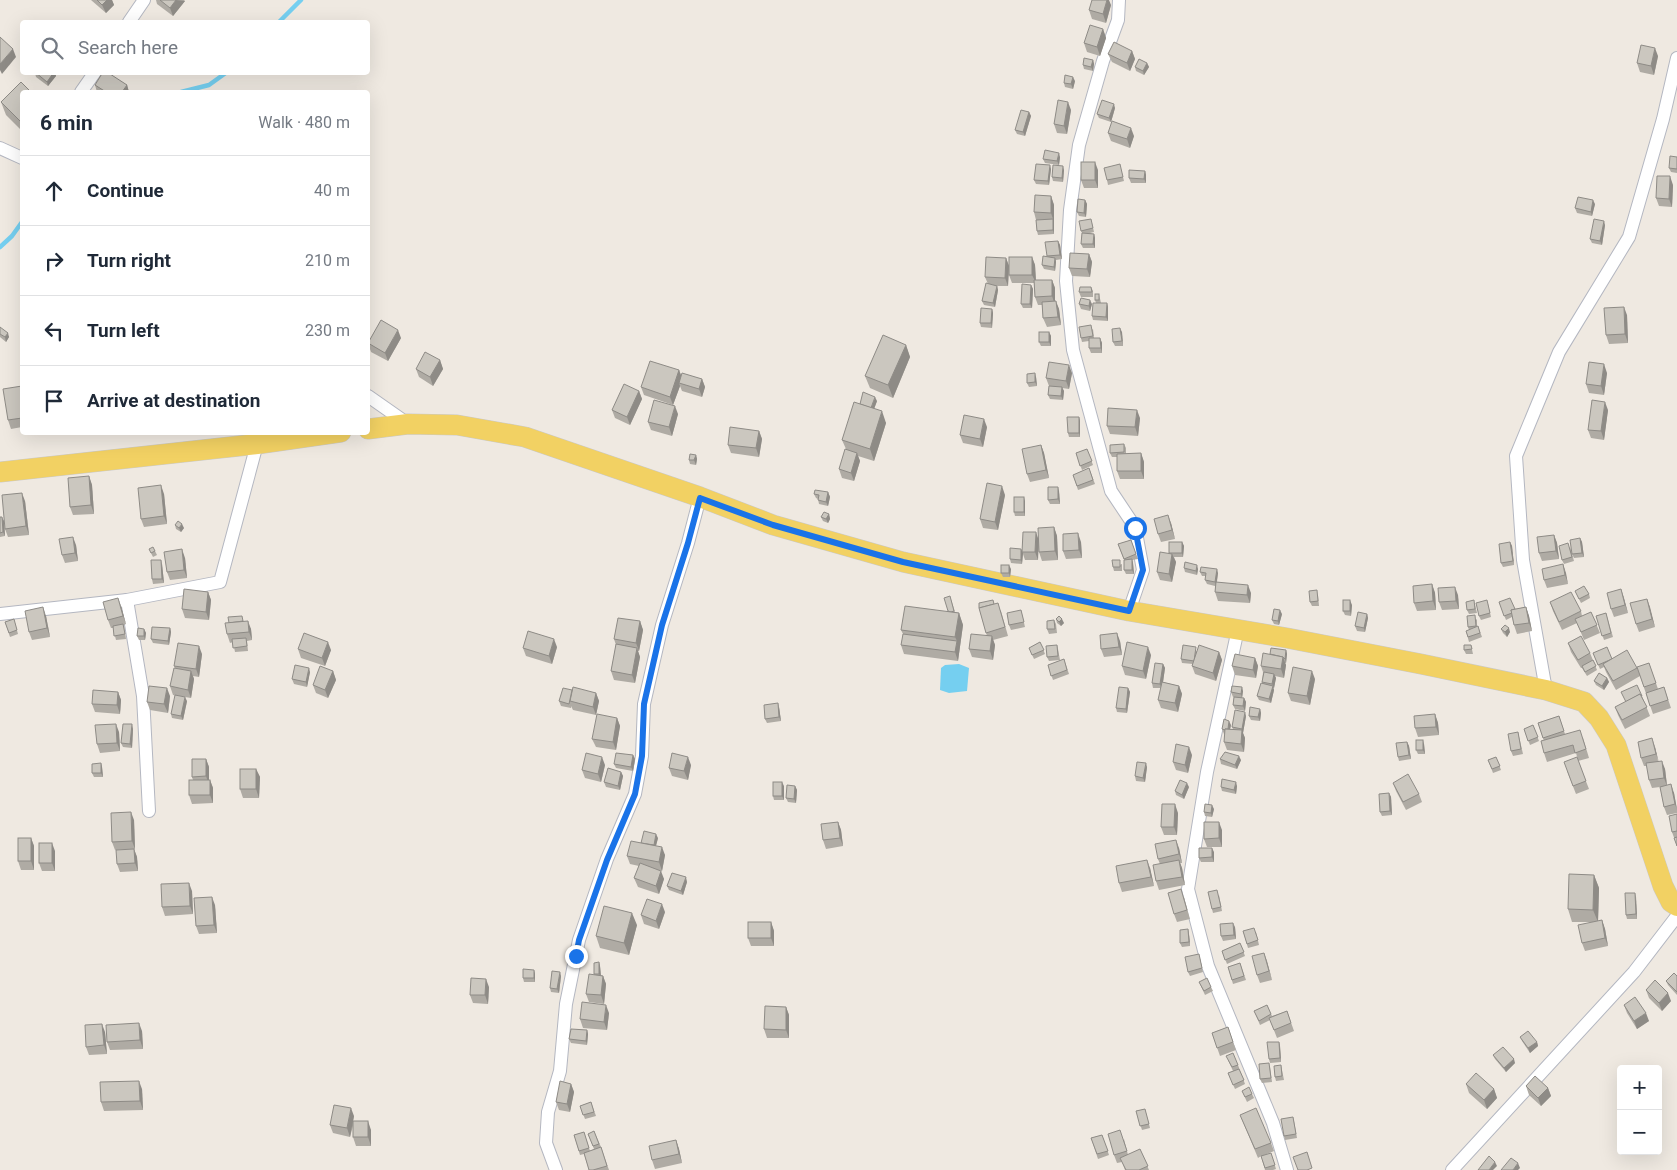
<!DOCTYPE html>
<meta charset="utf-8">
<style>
body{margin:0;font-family:Roboto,sans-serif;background:#f2f2f3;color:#1f2937}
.controls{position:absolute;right:15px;bottom:15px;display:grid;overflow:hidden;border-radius:5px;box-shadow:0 5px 20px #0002}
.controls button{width:45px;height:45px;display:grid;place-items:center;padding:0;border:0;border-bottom:1px solid #e0e1e3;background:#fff;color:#1f2937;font:25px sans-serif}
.stop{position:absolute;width:15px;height:15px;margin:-11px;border:4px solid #1a73e8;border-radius:50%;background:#fff}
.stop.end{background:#1a73e8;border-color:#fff;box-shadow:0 1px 5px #0008}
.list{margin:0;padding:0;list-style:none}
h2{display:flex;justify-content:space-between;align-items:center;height:65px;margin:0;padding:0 20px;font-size:21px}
h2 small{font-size:16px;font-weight:400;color:#747a83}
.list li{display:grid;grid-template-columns:32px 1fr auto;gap:15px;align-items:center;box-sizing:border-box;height:70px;padding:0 20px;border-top:1px solid #e0e1e3}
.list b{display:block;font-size:19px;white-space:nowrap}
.list em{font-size:16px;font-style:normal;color:#747a83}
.icon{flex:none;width:28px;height:28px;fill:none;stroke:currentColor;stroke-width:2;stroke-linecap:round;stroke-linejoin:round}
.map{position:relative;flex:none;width:1677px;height:1170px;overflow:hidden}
.search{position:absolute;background:#fff;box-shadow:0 5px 20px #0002;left:20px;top:20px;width:350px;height:55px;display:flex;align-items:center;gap:12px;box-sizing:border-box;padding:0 18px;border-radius:5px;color:#747a83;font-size:19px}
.panel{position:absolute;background:#fff;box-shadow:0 5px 20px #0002;left:20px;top:90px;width:350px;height:345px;border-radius:5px}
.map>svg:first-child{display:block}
.water{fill:#75cff0}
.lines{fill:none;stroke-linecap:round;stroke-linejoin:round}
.stream{stroke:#75cff0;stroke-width:4.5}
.minor-casing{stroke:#b4b7c1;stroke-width:14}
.primary-casing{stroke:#c9c9c9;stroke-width:21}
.minor{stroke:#fff;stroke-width:12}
.primary{stroke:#f2d163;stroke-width:20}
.wall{fill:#afaba4}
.shaded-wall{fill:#8e8b86}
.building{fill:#cbc7bf;stroke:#8e8b86}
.route{stroke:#1a73e8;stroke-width:6}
</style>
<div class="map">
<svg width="1677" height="1170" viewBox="0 0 1677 1170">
<rect width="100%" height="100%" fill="#efe9e1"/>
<!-- water -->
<path class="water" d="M959 664 969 668 967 691 949 693 940 690 941 668 945 665Z"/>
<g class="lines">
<!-- stream -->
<g class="stream">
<path d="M279 22 301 0"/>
<path d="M181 92 209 85 227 72"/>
<path d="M0 247 12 236 22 222"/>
</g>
<!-- minor casing -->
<g class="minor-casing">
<g id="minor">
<path d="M1119 0 1118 20 1103 61 1079 145 1070 210 1066 281 1073 350 1111 491 1135 527 1143 570 1129 611"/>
<path d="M129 22 144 0"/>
<path d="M81 92 95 72"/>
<path d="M0 148 22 158"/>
<path d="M368 396 408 424"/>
<path d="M127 600 143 696 149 811"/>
<path d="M0 614 127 600 220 582 257 444"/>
<path d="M1238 629 1207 772 1188 889 1208 966 1273 1123 1287 1170"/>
<path d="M1546 690 1523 560 1516 456 1559 352 1629 237 1663 119 1677 58"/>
<path d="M556 1170 546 1143 548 1112 560 1071 566 1004 579 940 607 859 635 794 642 756 644 704 662 625 688 543 700 497"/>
<path d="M1452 1170 1634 972 1677 916"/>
</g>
</g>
<!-- primary casing -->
<g class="primary-casing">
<g id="primary">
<path d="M368 429 408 424 457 425 525 437 700 497 773 525 903 562 1129 611 1287 638 1421 664 1546 690 1584 702 1599 718 1616 745 1663 886 1671 902 1677 906"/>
<path d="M0 472 257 444 341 432"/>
</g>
</g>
<!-- minor -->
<use href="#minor" class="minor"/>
<!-- primary -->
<use href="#primary" class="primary"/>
</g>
<!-- wall -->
<g class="wall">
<path d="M91 0H112L114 5 106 13Z"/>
<path d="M156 0H184L185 1 173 16 157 4Z"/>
<path d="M1111 5 1106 23 1092 19 1089 10Z"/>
<path d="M1103 29 1106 38 1100 56 1087 52 1084 43Z"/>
<path d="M1132 51 1135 59 1130 71 1112 62 1108 54Z"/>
<path d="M1658 56 1654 75 1640 72 1637 63Z"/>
<path d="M1093 60 1094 64 1093 71 1084 69 1083 65Z"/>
<path d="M1147 63 1149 67 1144 75 1136 71 1135 67Z"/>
<path d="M55 72 56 76 48 86 36 77 35 73Z"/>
<path d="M1075 81 1073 89 1065 87 1064 83Z"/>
<path d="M95 85H127L129 92H97Z"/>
<path d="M22 92V131L6 115 1 102Z"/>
<path d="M1115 108 1111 122 1099 118 1097 114Z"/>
<path d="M1071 110 1067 134 1057 133 1054 124Z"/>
<path d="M1029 112 1031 116 1025 136 1017 134 1015 130Z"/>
<path d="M1108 133 1134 136 1130 148 1111 141Z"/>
<path d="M1060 157 1059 165 1045 163 1043 159Z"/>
<path d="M1677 157V173L1671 172 1669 168Z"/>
<path d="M1051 169 1049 185 1036 184 1034 180Z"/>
<path d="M1121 169 1124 181 1108 185 1107 180Z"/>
<path d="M1064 170 1063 182 1053 181 1052 177Z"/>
<path d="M1098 170V188H1084L1081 180Z"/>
<path d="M1145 171 1146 175V183H1131L1129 178Z"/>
<path d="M1673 185 1672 207 1659 206 1656 198Z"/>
<path d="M1051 196 1054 205V234L1038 235 1037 231 1036 220 1034 212Z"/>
<path d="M1085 200 1087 204 1086 217 1079 216 1077 212Z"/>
<path d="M1595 204 1592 216 1577 213 1575 208Z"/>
<path d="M1092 223 1094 232 1090 233 1094 234 1095 238V248H1083L1081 244 1082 233 1081 231Z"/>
<path d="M1605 225 1602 245 1592 243 1590 239Z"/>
<path d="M1058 241 1060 245 1062 259 1056 260V262L1055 271 1044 269 1042 265 1047 257Z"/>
<path d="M1089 254 1092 262 1090 277 1072 276 1069 268Z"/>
<path d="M1032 257 1035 265 1036 280H1052L1055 288V301L1059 309 1061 325 1047 327 1043 318 1042 305H1038L1035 297 1034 283H1012L1009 275V266L1008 286H997L998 290 995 307 984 305 982 301 988 284 985 277 1006 258 1009 266Z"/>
<path d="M1031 285 1033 289 1032 308H1023L1021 304Z"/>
<path d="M1091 287 1093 291V297H1081L1079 292Z"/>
<path d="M1099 294 1101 303H1107L1108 307V321L1093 320 1092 316 1096 303 1095 300Z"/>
<path d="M1079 304H1092L1090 311 1081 309Z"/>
<path d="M992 309 993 313 992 328 981 327 980 323Z"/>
<path d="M1627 315 1628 343 1609 344 1606 335Z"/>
<path d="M0 327 9 337 6 342 0 337Z"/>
<path d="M1093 329 1094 338H1100L1102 343V353H1091L1089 348V341L1082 342 1081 338Z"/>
<path d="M1049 332 1051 336V346H1041L1039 342Z"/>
<path d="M1122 332 1123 346H1115L1113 342Z"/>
<path d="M401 338 388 361 371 352 368 343Z"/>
<path d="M906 345 910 357 893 398 870 388 865 376Z"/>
<path d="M440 360 443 369 433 386 419 377 416 369Z"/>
<path d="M679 370 681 375 702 379 705 387 702 397 682 391 680 386 673 405 644 395 641 387Z"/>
<path d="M1072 373 1069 389 1062 388 1064 391 1063 400 1050 399 1048 395 1049 386 1046 378Z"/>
<path d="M1607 373 1604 395 1589 393 1586 384Z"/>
<path d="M1036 377 1037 386 1029 387 1027 383Z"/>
<path d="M22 386V427L11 429 8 420Z"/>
<path d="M639 391 642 399 630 425 615 418 612 410Z"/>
<path d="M877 401 874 409 886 423 874 461 858 456 860 461 854 481 842 478 839 469 846 449 842 440 860 404Z"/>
<path d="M1608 410 1604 440 1591 438 1588 430Z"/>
<path d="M678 414 672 436 651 430 648 422Z"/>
<path d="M1079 417 1080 421V437H1069L1068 433Z"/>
<path d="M1140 418 1138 436 1110 434 1107 426Z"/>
<path d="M987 427 983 447 963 443 960 435Z"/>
<path d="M759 431 762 439 759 457 731 453 728 445Z"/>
<path d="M1124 444 1126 448V454L1141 453 1144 462V479H1120L1117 471V457H1112L1110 453Z"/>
<path d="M1041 445 1044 453 1049 478 1030 482 1027 474Z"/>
<path d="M1087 449 1093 465 1082 470 1076 453Z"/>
<path d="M696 455 697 459 696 465 690 464 689 460Z"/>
<path d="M1089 468 1095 484 1078 490 1073 475Z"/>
<path d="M89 476 92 485 94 514 73 515 70 507Z"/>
<path d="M1059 491 1060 504H1050L1048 500Z"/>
<path d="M828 492 830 497 828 506 819 504 818 499 816 498 814 494Z"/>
<path d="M164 494 167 524 144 527 141 519Z"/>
<path d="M1005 495 998 530 983 528 980 519Z"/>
<path d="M25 501 29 535 8 537 5 529Z"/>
<path d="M1025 501V516H1015L1014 512Z"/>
<path d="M829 514 830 519 828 523 823 521 821 517Z"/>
<path d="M0 517 4 521 5 536 0 537Z"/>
<path d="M1171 523 1175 539 1161 542 1158 534Z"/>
<path d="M175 525 184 528 181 532 176 529Z"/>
<path d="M1054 527 1057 536 1058 560 1042 561 1039 552 1038 547V560H1025L1023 554 1022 564 1011 563 1010 559Z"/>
<path d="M1554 535 1557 543 1559 559 1542 561 1539 553Z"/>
<path d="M1580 538 1582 542 1584 557 1574 558 1572 554Z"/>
<path d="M1131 540 1138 559 1132 560 1133 563 1134 574H1126L1124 570V560L1118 544Z"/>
<path d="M1081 542 1082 558 1066 559 1063 551Z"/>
<path d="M1182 542 1184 546 1183 557H1174L1176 562 1172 582 1160 580 1157 572 1169 553Z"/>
<path d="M1510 542 1512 546 1514 565 1503 567 1501 563Z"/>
<path d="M76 545 78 561 65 563 62 555Z"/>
<path d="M1570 547 1574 561 1564 564 1562 560Z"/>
<path d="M149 549 155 551 157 555 153 557Z"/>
<path d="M185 558 187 578 170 580 167 572Z"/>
<path d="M162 564 164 583 153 584 152 579Z"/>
<path d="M1122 564V571H1114L1113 567Z"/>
<path d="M1563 564 1568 584 1547 588 1544 580Z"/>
<path d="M1184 568 1198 569 1197 575 1185 572Z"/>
<path d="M1011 569 1010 577H1003L1001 573Z"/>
<path d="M1200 572 1218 573 1217 582 1251 593 1250 603 1218 601 1215 592V586L1207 584 1205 580 1206 576H1202Z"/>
<path d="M1432 584 1435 593 1436 610 1417 611 1414 603Z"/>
<path d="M1621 589 1628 613 1614 617 1611 609Z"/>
<path d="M1575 591 1589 594 1590 598 1581 603Z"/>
<path d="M208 592 211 600 209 620 185 618 182 609Z"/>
<path d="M1318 595 1319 606H1312L1310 602Z"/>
<path d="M1458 595 1459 609 1442 610 1439 602Z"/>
<path d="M950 596 955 612 959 613 963 625 958 661 904 654 901 645 903 634 901 630 948 611Z"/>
<path d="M1647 599 1655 627 1639 632 1636 624Z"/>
<path d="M1499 602 1515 609 1526 607 1529 616 1532 631 1517 634 1514 625 1512 617 1506 620Z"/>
<path d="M1550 602 1581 611 1582 616 1591 612 1600 633 1584 640 1577 623 1562 630 1553 611Z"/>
<path d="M995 604 1001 611 1008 636 993 640 995 645 993 660 972 657 969 649 987 636 979 608Z"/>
<path d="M1488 604 1491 617 1481 620 1479 616Z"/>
<path d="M1352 605 1351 616 1345 615 1343 611Z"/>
<path d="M1475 605 1477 613 1469 614 1467 610Z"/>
<path d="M121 606 126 624 124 625 126 639 116 640 113 628H111L108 620Z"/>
<path d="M1021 610 1025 627 1011 630 1009 625Z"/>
<path d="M1606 613 1613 637 1604 640 1596 616Z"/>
<path d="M1282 614 1279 625 1274 624 1272 620Z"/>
<path d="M1367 614 1368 618 1365 632 1357 631 1355 626Z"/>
<path d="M46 616 50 637 32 640 29 632Z"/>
<path d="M14 619 18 634 10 637 5 622Z"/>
<path d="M1056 619 1064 623 1061 626 1057 623Z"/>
<path d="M1477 619V627L1478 626 1482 637 1469 642 1466 631 1469 630 1468 627Z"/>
<path d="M1054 620 1056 624 1057 633 1049 634 1047 629Z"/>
<path d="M244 621 251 629 252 640 247 641 248 651 235 652 233 642 230 643 227 634Z"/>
<path d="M640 621 643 630 639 651H638L640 657 635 683 614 680 611 671 616 645 614 639Z"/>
<path d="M170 628 171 632 169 645 153 643 151 639Z"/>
<path d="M144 629 146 633 145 640H139L137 636Z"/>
<path d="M1501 629 1510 632 1507 637 1503 633Z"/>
<path d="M1120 641 1122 655 1104 657 1101 649Z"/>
<path d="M1040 642 1045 654 1034 659 1029 648Z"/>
<path d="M1568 643 1590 653 1597 670 1587 676 1582 668H1581L1571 652Z"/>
<path d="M1057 645 1058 649 1060 660 1049 661 1047 657Z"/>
<path d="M1471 645 1473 654H1466L1464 650Z"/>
<path d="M557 647 552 664 526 656 523 648Z"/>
<path d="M298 649 331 650 325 666 301 658Z"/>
<path d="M1286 650 1287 654 1286 663H1285L1286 665 1284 678 1275 676 1276 678 1274 688H1273L1274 690 1271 703 1259 700 1257 696 1262 683 1263 672 1261 666 1270 654Z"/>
<path d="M1197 651 1219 652 1222 660 1216 681 1195 674 1192 666 1193 664 1182 663 1181 659Z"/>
<path d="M1593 653 1637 668 1649 663 1658 689 1664 687 1671 708 1653 714 1640 676 1616 690 1606 672 1604 667 1600 669Z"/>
<path d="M202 654 199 677 193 676 194 679 191 698 173 695 170 686 175 668 174 666Z"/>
<path d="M1151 655 1146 679 1125 675 1122 666Z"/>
<path d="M1255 658 1258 666 1256 678 1235 675 1232 666Z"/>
<path d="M1064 659 1069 674 1053 680 1048 665Z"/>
<path d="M1163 664 1165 668 1163 682 1179 686 1182 694 1178 712 1161 708 1158 700 1161 688H1153L1152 683Z"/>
<path d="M333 671 336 680 328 698 316 693 313 685Z"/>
<path d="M310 672 307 687 294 684 292 679Z"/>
<path d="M1607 678 1609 682 1604 690 1596 685 1594 681Z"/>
<path d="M1315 679 1310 705 1291 701 1288 693Z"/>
<path d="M1128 688 1130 692 1127 713 1117 712 1116 708Z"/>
<path d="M572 690 596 693 599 701 596 715 573 710 571 706V708L561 706 559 701Z"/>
<path d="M1243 691 1242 698H1244L1246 702 1245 711 1235 709 1233 705 1234 697H1233L1231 692Z"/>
<path d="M118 692 121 700 120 714 95 712 92 704Z"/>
<path d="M170 696 168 713 150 710 147 702Z"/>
<path d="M1642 696 1650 716 1625 729 1618 715 1615 707Z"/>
<path d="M187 701 183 720 172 718 171 714Z"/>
<path d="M779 707 781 721 767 723 765 719Z"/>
<path d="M1260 709 1261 713 1260 721 1251 720 1249 716Z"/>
<path d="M1435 714 1438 723 1439 735 1418 737 1415 728Z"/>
<path d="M1246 716 1243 733 1245 738 1244 752 1227 750 1224 742 1225 734H1224L1222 729 1231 725 1230 729H1233L1232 727Z"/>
<path d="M1559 716 1565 734 1583 738 1589 758 1578 761 1589 789 1576 794 1567 771 1578 760 1576 753 1547 762 1544 753V741L1538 723Z"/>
<path d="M617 718 620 726 616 750 596 747 592 739Z"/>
<path d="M1533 725 1539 741 1530 745 1524 729Z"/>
<path d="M133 729 132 748 123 747 121 743Z"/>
<path d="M119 732 120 751 100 753 97 744Z"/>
<path d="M1518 732 1523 754 1513 756 1511 751Z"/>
<path d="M1407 742 1409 746 1411 759 1399 761 1398 757Z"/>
<path d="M1424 744 1425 754H1418L1416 750Z"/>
<path d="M1655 747 1658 761 1665 769 1667 785 1674 793 1677 809V813L1667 815 1664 807 1660 787 1652 788 1649 780 1647 766H1644L1641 758Z"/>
<path d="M633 755 635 759 633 771 616 768 614 764Z"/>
<path d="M1192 755 1188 773 1176 770 1173 762Z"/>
<path d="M1496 757 1501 770 1493 773 1488 760Z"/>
<path d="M206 759 209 767V780H210L213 788V803L192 804 189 795 193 780 192 777Z"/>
<path d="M1220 759 1241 760 1237 769 1221 764Z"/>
<path d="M101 763 102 767 103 777H94L92 773Z"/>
<path d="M605 765 601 782 585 778 582 770Z"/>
<path d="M691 765 688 780 672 776 669 768Z"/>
<path d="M1147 767 1145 782 1136 781 1135 776Z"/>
<path d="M256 769 260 777 259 798H243L240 789Z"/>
<path d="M621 772 623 776 620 790 606 787 604 782Z"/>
<path d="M1393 783 1419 794 1422 802 1406 810 1396 791Z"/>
<path d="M784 786V800H774L773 796Z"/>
<path d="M795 786 797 790 796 803 788 802 786 798Z"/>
<path d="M1237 786 1236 794 1222 791 1221 787Z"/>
<path d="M1189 787 1184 799 1176 795 1175 791Z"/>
<path d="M1389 793 1391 797 1392 815 1382 816 1380 812Z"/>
<path d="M1214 809 1212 817 1205 816 1204 812Z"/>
<path d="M1178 813 1177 835H1164L1161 827Z"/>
<path d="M1677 814V846L1672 832Z"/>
<path d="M134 820 135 849 115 850 112 842Z"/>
<path d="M838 822 841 830 843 846 826 849 823 840Z"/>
<path d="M1222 830V847H1207L1204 839Z"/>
<path d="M31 838 34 846V870H21L18 861Z"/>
<path d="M658 838 656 846 665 855 662 871 658 870 664 879 659 894 638 887 634 878 639 866 630 864 627 856 641 843Z"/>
<path d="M1179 848 1182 863H1180L1182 868 1185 885 1159 890 1156 881 1160 864 1158 859Z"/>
<path d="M134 849 137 857 138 871 120 872 117 864Z"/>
<path d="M55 851V871H42L39 863Z"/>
<path d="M1214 852V862H1201L1199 858Z"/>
<path d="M1150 868 1154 886 1122 892 1119 883Z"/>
<path d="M1594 875 1599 888 1598 921 1602 920 1605 929 1608 946 1585 951 1582 943 1592 922H1572L1568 909Z"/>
<path d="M687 882 683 895 669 890 667 886Z"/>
<path d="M192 891 193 914 165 916 162 907Z"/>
<path d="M1219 895 1222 911 1213 913 1212 909Z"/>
<path d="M1184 897 1190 919 1177 922 1174 914Z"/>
<path d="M1636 897 1637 919H1627L1626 915Z"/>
<path d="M215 905 217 933 199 934 196 926Z"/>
<path d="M665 912 659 929 644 924 641 915Z"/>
<path d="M771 922 774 931V946H751L748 938Z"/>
<path d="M637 925 629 955 600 948 596 936Z"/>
<path d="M1235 927 1236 939 1223 941 1221 936Z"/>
<path d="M1188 929 1189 934 1190 946 1182 947 1180 943Z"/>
<path d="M1243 931 1256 932 1259 945 1248 948Z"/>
<path d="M1240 943 1245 956 1227 964 1222 951Z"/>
<path d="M1264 953 1272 980 1260 983 1257 975Z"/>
<path d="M1200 958 1203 972 1190 976 1188 972Z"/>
<path d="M599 962 600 966 601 975 603 976 606 984 604 1004 589 1002 586 994Z"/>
<path d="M1240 963 1246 980 1233 984 1228 967Z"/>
<path d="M534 970 535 974V982H524L523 978Z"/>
<path d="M561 976 559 993 551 992 550 988Z"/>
<path d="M1677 976V995L1668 985 1666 981Z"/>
<path d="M1199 982 1211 987 1213 991 1205 995Z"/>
<path d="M489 987 488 1004 473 1003 470 995Z"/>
<path d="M1646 990 1671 1001 1662 1011 1649 998Z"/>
<path d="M1267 1005 1272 1016 1287 1011 1294 1031 1277 1038 1270 1020 1260 1025 1254 1011Z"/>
<path d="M1624 1005 1649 1021 1637 1029 1627 1013Z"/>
<path d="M786 1007 789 1015V1038H767L764 1029Z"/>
<path d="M609 1013 607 1030 583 1028 580 1019Z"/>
<path d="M1228 1027 1236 1050 1220 1056 1212 1033Z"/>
<path d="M587 1030 588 1034 587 1045 571 1043 569 1039Z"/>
<path d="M142 1031 143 1049 110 1050 107 1042Z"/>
<path d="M105 1032 107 1054 89 1055 86 1047Z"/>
<path d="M1520 1037 1537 1042 1538 1046 1530 1053 1522 1041Z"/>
<path d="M1279 1042 1280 1046 1281 1062 1270 1063 1269 1059Z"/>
<path d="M1493 1055 1515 1063 1506 1072 1495 1059Z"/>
<path d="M1228 1060 1238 1065 1245 1084 1235 1089 1228 1073 1233 1071Z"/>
<path d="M1281 1065 1284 1080 1276 1081 1275 1077Z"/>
<path d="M1270 1067 1272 1082 1262 1083 1260 1079Z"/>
<path d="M571 1084 574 1092 570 1112 559 1110 556 1102Z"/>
<path d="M1466 1084 1494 1089 1497 1098 1487 1109 1469 1093Z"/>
<path d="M1526 1086 1548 1088 1551 1096 1541 1106 1529 1095Z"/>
<path d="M142 1089 143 1110 104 1111 101 1102Z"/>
<path d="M1242 1091 1252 1094 1254 1098 1247 1102Z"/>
<path d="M591 1102 596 1116 585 1119 580 1106Z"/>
<path d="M1145 1109 1150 1128 1142 1130 1136 1111Z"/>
<path d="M1240 1115 1271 1143 1274 1151 1262 1156 1271 1153 1276 1169 1273 1170H1265L1261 1156 1258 1158Z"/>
<path d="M354 1116 353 1121 371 1130V1146H356L353 1137V1126L350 1137 333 1133 330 1125Z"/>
<path d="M1293 1117 1294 1121 1297 1138 1285 1140 1284 1136Z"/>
<path d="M594 1131 601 1147 609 1170H589L584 1154 580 1155 574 1135 584 1132 590 1151 594 1149 588 1134Z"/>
<path d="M1102 1135 1109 1155 1098 1159 1091 1138Z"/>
<path d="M1124 1139 1128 1155 1140 1149 1149 1170H1125L1122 1162 1117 1163 1114 1155Z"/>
<path d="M676 1140 679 1149 682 1163 655 1169 652 1160Z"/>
</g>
<!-- shaded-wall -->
<g class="shaded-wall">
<path d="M107 0H112L114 5 106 13 102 5Z"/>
<path d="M176 0 185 1 173 16 170 8Z"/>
<path d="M1107 0H1109L1111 5 1106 23 1103 14Z"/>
<path d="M1103 29 1106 38 1100 56 1097 47Z"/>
<path d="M1655 48 1658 56 1654 75 1651 66Z"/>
<path d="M13 49 16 57 2 74 0 70V64Z"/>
<path d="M1132 51 1135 59 1130 71 1127 63Z"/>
<path d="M1093 60 1094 64 1093 71 1091 67Z"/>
<path d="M1147 63 1149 67 1144 75 1143 71Z"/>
<path d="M54 72H55L56 76 48 86 47 82Z"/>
<path d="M1073 77 1075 81 1073 89 1071 84Z"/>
<path d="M127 85 129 92H122Z"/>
<path d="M1068 102 1071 110 1067 134 1064 126Z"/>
<path d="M1114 104 1115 108 1111 122 1109 118Z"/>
<path d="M1029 112 1031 116 1025 136 1023 132Z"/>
<path d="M1131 128 1134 136 1130 148 1127 139Z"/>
<path d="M1059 153 1060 157 1059 165 1057 161Z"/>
<path d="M1095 162 1098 170V188L1095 180Z"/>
<path d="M1050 165 1051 169 1049 185 1048 181Z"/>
<path d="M1063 166 1064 170 1063 182 1062 178Z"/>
<path d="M1145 171 1146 175V183L1144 179Z"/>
<path d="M1670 176 1673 185 1672 207 1669 199Z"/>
<path d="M1051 196 1054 205V234L1053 230V219L1051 213Z"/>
<path d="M1085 200 1087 204 1086 217 1084 213Z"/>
<path d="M1593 200 1595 204 1592 216 1591 212Z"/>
<path d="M1604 221 1605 225 1602 245 1600 241Z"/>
<path d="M1094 234 1095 238V248L1093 244Z"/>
<path d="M1058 241 1060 245 1062 259 1060 255Z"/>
<path d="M1089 254 1092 262 1090 277 1087 269Z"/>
<path d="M1032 257 1035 265 1036 283 1032 275Z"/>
<path d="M1006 258 1009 266 1008 286 1005 278Z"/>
<path d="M1055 258 1056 262 1055 271 1054 267Z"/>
<path d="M1052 280 1055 288V305L1052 296Z"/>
<path d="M1031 285 1033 289 1032 308 1030 304Z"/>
<path d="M997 286 998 290 995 307 993 303Z"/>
<path d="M1090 300 1092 304 1090 311 1089 306Z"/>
<path d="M1056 301 1059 309 1061 325 1058 317Z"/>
<path d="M1107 303 1108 307V321L1106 317Z"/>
<path d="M1624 307 1627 315 1628 343 1625 334Z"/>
<path d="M992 309 993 313 992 328 991 323Z"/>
<path d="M1120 328 1122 332 1123 346 1122 341Z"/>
<path d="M398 330 401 338 388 361 385 353Z"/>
<path d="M1049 332 1051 336V346L1049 342Z"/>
<path d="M8 333 9 337 6 342 5 337Z"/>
<path d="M1100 338 1102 343V353L1101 348Z"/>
<path d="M906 345 910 357 893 398 888 385Z"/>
<path d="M440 360 443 369 433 386 430 377Z"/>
<path d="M1604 364 1607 373 1604 395 1601 386Z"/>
<path d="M1069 365 1072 373 1069 389 1066 381Z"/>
<path d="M679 370 682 378 679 383 680 386 673 405 670 397Z"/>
<path d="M1035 373 1036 377 1037 386 1035 382Z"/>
<path d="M702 379 705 387 702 397 699 389Z"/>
<path d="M1062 387 1064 391 1063 400 1061 396Z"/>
<path d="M639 391 642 399 630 425 627 417Z"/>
<path d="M875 397 877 401 871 417 870 413Z"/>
<path d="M1605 402 1608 410 1604 440 1601 431Z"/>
<path d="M675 406 678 414 672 436 669 427Z"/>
<path d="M1137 410 1140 418 1138 436 1135 427Z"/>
<path d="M882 411 886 423 874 461 870 449Z"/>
<path d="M1079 417 1080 421V437L1079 433Z"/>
<path d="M984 419 987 427 983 447 980 439Z"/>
<path d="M759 431 762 439 759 457 756 448Z"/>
<path d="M1041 445 1044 453 1049 478 1046 470Z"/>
<path d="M857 453 860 461 854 481 851 473Z"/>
<path d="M1141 453 1144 462V479L1141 471Z"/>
<path d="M696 455 697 459 696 465 694 460Z"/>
<path d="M89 476 92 485 94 514 91 505Z"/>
<path d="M161 485 164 494 167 524 164 516Z"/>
<path d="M1002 486 1005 495 998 530 995 522Z"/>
<path d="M1058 487 1059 491 1060 504 1058 499Z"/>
<path d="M828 492 830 497 828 506 826 502Z"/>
<path d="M22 493 25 501 29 535 26 526Z"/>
<path d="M1024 497 1025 501V516L1024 512Z"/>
<path d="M829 514 830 519 828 523 826 519Z"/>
<path d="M1168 515 1171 523 1175 539 1172 530Z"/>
<path d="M2 517 4 521 5 536 3 532Z"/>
<path d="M182 524 184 528 181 532 179 528Z"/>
<path d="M1054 527 1057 536 1058 560 1055 551Z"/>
<path d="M1036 532 1039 541 1038 560 1035 552Z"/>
<path d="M1078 533 1081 542 1082 558 1079 550Z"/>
<path d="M1554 535 1557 543 1559 559 1556 551Z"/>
<path d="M73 537 76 545 78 561 75 553Z"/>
<path d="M1580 538 1582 542 1584 557 1582 553Z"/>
<path d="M1182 542 1184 546 1183 557 1182 553Z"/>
<path d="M1510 542 1512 546 1514 565 1513 561Z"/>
<path d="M182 549 185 558 187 578 184 570Z"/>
<path d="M1021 549 1023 553 1022 564 1021 560Z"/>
<path d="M1172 554 1176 562 1172 582 1169 574Z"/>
<path d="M1132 559 1133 563 1134 574 1132 570Z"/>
<path d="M161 560 162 564 164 583 162 579Z"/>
<path d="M1563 564 1566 573 1568 584 1565 575Z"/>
<path d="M1009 565 1011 569 1010 577 1009 573Z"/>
<path d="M1197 565 1198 569 1197 575 1196 571Z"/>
<path d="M1217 569 1218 573 1216 586 1215 582Z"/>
<path d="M1432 584 1435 593 1436 610 1433 601Z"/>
<path d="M1248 585 1251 593 1250 603 1247 595Z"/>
<path d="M1455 587 1458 595 1459 609 1456 601Z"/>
<path d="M1621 589 1624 598 1628 613 1625 605Z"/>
<path d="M208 592 211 600 209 620 206 612Z"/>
<path d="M118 598 121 606 126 624 123 616Z"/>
<path d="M1647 599 1650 607 1655 627 1652 619Z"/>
<path d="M1350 600 1352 605 1351 616 1350 611Z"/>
<path d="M43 607 46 616 50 637 47 628Z"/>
<path d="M1526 607 1529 616 1532 631 1529 623Z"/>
<path d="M1280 610 1282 614 1279 625 1278 621Z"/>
<path d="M959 613 963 625 958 661 955 652 957 641 955 637Z"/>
<path d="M1367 614 1368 618 1365 632 1364 628Z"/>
<path d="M1062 619 1064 623 1061 626 1059 622Z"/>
<path d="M248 621 251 629 252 640 249 632Z"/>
<path d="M640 621 643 630 639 651 636 643Z"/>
<path d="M170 628 171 632 169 645 168 641Z"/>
<path d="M1509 628 1510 632 1507 637 1505 632Z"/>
<path d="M144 629 146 633 145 640 144 636Z"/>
<path d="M1117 633 1120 641 1122 655 1119 647Z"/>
<path d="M992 636 995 645 993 660 990 651Z"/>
<path d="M554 639 557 647 552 664 549 656Z"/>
<path d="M328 642 331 650 325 666 322 658Z"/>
<path d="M199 646 202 654 199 677 196 669Z"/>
<path d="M1148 647 1151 655 1146 679 1143 671Z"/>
<path d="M637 648 640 657 635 683 632 675Z"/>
<path d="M1286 650 1287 654 1286 663 1285 659Z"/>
<path d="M1219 652 1222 660 1216 681 1213 673Z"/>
<path d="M1283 657 1286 665 1284 678 1281 669Z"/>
<path d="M1255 658 1258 666 1256 678 1253 670Z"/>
<path d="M1163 664 1165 668 1162 689 1160 684Z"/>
<path d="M309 668 310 672 307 687 306 682Z"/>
<path d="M191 671 194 679 191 698 188 690Z"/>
<path d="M333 671 336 680 328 698 325 690Z"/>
<path d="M1312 671 1315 679 1310 705 1307 696Z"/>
<path d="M1274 674 1276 678 1274 688 1272 684Z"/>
<path d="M1607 678 1609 682 1604 690 1602 686Z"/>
<path d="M1179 686 1182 694 1178 712 1175 703Z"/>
<path d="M1273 686 1274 690 1271 703 1269 699Z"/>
<path d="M1242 687 1243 691 1242 698 1241 694Z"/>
<path d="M167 688 170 696 168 713 164 704Z"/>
<path d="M1128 688 1130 692 1127 713 1126 709Z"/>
<path d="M118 692 121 700 120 714 117 705Z"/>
<path d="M596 693 599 701 596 715 593 707Z"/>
<path d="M185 697 187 701 183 720 181 716Z"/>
<path d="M1244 698 1246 702 1245 711 1243 706Z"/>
<path d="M778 703 779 707 781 721 779 717Z"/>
<path d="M1260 709 1261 713 1260 721 1258 717Z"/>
<path d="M1245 712 1246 716 1243 733 1245 738 1244 752 1241 744 1242 729Z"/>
<path d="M1435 714 1438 723 1439 735 1436 727Z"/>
<path d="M617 718 620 726 616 750 613 742Z"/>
<path d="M1229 721 1231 725 1229 734 1228 730Z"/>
<path d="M116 724 119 732 120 751 117 743Z"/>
<path d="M132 724 133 729 132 748 130 744Z"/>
<path d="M1652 738 1655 747 1659 763 1656 754Z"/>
<path d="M1423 740 1424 744 1425 754 1423 750Z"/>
<path d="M1407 742 1409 746 1411 759 1409 755Z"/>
<path d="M1189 747 1192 755 1188 773 1185 765Z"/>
<path d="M633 755 635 759 633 771 631 767Z"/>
<path d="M1239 756 1241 760 1237 769 1235 765Z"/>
<path d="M602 757 605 765 601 782 598 774Z"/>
<path d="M688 757 691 765 688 780 684 771Z"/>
<path d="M206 759 209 767V785L206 776Z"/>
<path d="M1662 761 1665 769 1667 786 1664 778Z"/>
<path d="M101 763 102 767 103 777 101 773Z"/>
<path d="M1146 763 1147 767 1145 782 1143 778Z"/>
<path d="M256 769 260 777 259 798 256 789Z"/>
<path d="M621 772 623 776 620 790 618 786Z"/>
<path d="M210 780 213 788V803L210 795Z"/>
<path d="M782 782 784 786V800L782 796Z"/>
<path d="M1236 782 1237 786 1236 794 1234 790Z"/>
<path d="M1187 783 1189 787 1184 799 1182 795Z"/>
<path d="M1671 784 1674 793 1677 810 1675 804Z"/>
<path d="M795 786 797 790 796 803 794 799Z"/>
<path d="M1389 793 1391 797 1392 815 1390 811Z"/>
<path d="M1175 804 1178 813 1177 835 1174 827Z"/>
<path d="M1212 805 1214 809 1212 817 1211 813Z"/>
<path d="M131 812 134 820 135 849 132 841Z"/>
<path d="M838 822 841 830 843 846 840 838Z"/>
<path d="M1219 822 1222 830V847L1219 838Z"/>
<path d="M656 834 658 838 655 849 654 845Z"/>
<path d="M31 838 34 846V870L31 861Z"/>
<path d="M1176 840 1179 848 1182 863 1179 854Z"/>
<path d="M52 843 55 851V871L52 863Z"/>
<path d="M662 847 665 855 662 871 659 862Z"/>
<path d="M1212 848 1214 852V862L1212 857Z"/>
<path d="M134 849 137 857 138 871 135 863Z"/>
<path d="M1147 860 1150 868 1154 886 1151 877Z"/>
<path d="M1179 860 1182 868 1185 885 1182 877Z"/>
<path d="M661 871 664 879 659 894 656 886Z"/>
<path d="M1594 875 1599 888 1598 922 1593 910Z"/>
<path d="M686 877 687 882 683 895 681 891Z"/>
<path d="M189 883 192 891 193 914 190 906Z"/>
<path d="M1635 893 1636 897 1637 919 1636 914Z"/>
<path d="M212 897 215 905 217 933 214 925Z"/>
<path d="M662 904 665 912 659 929 656 921Z"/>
<path d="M632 913 637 925 629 955 624 943Z"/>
<path d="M1602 920 1605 929 1608 946 1605 938Z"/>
<path d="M771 922 774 931V946L771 938Z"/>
<path d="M1233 923 1235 927 1236 939 1234 935Z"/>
<path d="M1188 929 1189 934 1190 946 1189 942Z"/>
<path d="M1264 953 1267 961 1272 980 1269 971Z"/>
<path d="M599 962 600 966 601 978 599 974Z"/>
<path d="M534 970 535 974V982L534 978Z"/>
<path d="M560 972 561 976 559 993 557 989Z"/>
<path d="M603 976 606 984 604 1004 601 995Z"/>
<path d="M486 979 489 987 488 1004 485 995Z"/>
<path d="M1668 993 1671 1001 1662 1011 1659 1003Z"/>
<path d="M606 1005 609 1013 607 1030 604 1022Z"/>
<path d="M786 1007 789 1015V1038L786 1030Z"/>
<path d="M1646 1013 1649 1021 1637 1029 1634 1021Z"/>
<path d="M139 1023 142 1031 143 1049 140 1040Z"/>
<path d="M102 1024 105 1032 107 1054 104 1045Z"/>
<path d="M587 1030 588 1034 587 1045 586 1041Z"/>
<path d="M1279 1042 1280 1046 1281 1062 1280 1058Z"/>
<path d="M1537 1042 1538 1046 1530 1053 1528 1048Z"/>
<path d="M1514 1059 1515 1063 1506 1072 1504 1068Z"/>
<path d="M139 1081 142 1089 143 1110 140 1101Z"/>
<path d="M571 1084 574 1092 570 1112 567 1104Z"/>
<path d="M1548 1088 1551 1096 1541 1106 1538 1098Z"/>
<path d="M1494 1089 1497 1098 1487 1109 1484 1100Z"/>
<path d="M351 1108 354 1116 350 1137 347 1128Z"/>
<path d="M368 1121 371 1130V1146L368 1137Z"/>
<path d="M676 1140 679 1149 682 1163 679 1154Z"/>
<path d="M1495 1162 1497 1166 1493 1170H1489Z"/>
<path d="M1518 1163 1520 1168 1518 1170H1513Z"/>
</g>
<!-- building -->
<g class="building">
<path d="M97 0H107L102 5Z"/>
<path d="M160 0H176L170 8Z"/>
<path d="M1092 0H1107L1103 14 1089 10Z"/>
<path d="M1090 25 1103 29 1097 47 1084 43Z"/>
<path d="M0 37 13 49 0 64Z"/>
<path d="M1114 42 1132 51 1127 63 1108 54Z"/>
<path d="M1641 45 1655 48 1651 66 1637 63Z"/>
<path d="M1084 58 1093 60 1091 67 1083 65Z"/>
<path d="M1139 59 1147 63 1143 71 1135 67Z"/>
<path d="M35 72H54L47 82Z"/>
<path d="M103 72H107L127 85 122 92H106L95 85Z"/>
<path d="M1065 75 1073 77 1071 84 1064 83Z"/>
<path d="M21 82 31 92H22V123L1 102Z"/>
<path d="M1058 100 1068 102 1064 126 1054 124Z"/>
<path d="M1102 100 1114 104 1109 118 1097 114Z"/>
<path d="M1021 110 1029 112 1023 132 1015 130Z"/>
<path d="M1112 121 1131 128 1127 139 1108 133Z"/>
<path d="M1045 150 1059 153 1057 161 1043 159Z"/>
<path d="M1670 156 1677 157V169L1669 168Z"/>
<rect x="1081" y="162" width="14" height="18"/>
<path d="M1036 164 1050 165 1048 181 1034 180Z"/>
<path d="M1120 164 1123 177 1107 180 1104 168Z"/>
<path d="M1053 165 1063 166 1062 178 1052 177Z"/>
<path d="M1129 170 1145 171 1144 179 1129 178Z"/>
<path d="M1657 176H1670L1669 199 1656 198Z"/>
<path d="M1035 195 1051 196V213L1034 212Z"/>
<path d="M1578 197 1593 200 1591 212 1575 208Z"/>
<path d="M1078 199 1085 200 1084 213 1077 212Z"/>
<path d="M1053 219V230L1037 231 1036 220Z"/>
<path d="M1091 219 1093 228 1081 231 1079 221Z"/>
<path d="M1594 219 1604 221 1600 241 1590 239Z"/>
<path d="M1082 233 1094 234 1093 244H1081Z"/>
<path d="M1058 241 1060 255 1047 256 1045 242Z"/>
<path d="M1070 253 1089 254 1087 269 1069 268Z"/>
<path d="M1043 256 1055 258 1054 267 1042 265Z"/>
<path d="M986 257 1006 258 1005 278 985 277Z"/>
<rect x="1009" y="257" width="23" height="18"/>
<path d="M1034 280H1052V296L1035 297Z"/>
<path d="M986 283 997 286 993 303 982 301Z"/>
<path d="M1022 284 1031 285 1030 304H1021Z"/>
<path d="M1080 287H1091L1092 292H1079Z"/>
<rect x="1095" y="294" width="4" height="6"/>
<path d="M1081 298 1090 300 1089 306 1079 304Z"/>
<path d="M1056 301 1058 317 1043 318 1042 302Z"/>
<path d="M1093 303H1107L1106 317 1092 316Z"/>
<path d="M1624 307 1625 334 1606 335 1604 308Z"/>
<path d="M981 308 992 309 991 323H980Z"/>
<path d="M381 320 398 330 385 353 368 343Z"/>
<path d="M1091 325 1093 336 1081 338 1079 327Z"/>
<path d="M0 327 8 333 5 337 0 334Z"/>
<path d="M1120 328 1122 341 1113 342 1112 329Z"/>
<rect x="1039" y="332" width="10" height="10"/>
<path d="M883 335 906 345 888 385 865 376Z"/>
<path d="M1089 338H1100L1101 348H1089Z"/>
<path d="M425 352 440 360 430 377 416 369Z"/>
<path d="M650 361 679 370 670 397 641 387Z"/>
<path d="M1049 362 1069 365 1066 381 1046 378Z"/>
<path d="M1589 362 1604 364 1601 386 1586 384Z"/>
<path d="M682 373 702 379 699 389 679 383Z"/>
<path d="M1035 373V382L1027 383V374Z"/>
<path d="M624 384 639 391 627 417 612 410Z"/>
<path d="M22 386V418L8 420 3 389Z"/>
<path d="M1049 386 1062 387 1061 396 1048 395Z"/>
<path d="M863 392 875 397 871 408 860 404Z"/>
<path d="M654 400 675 406 669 427 648 422Z"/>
<path d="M1592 400 1605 402 1601 431 1588 430Z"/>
<path d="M854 402 882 411 870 449 842 440Z"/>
<path d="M1108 408 1137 410 1135 427 1107 426Z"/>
<path d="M964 415 984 419 980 439 960 435Z"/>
<path d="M1067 417H1079V433H1068Z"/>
<path d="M730 427 759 431 756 448 728 445Z"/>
<path d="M1124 444V452L1110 453V445Z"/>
<path d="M1041 445 1046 470 1027 474 1022 449Z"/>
<path d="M845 449 857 453 851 473 839 469Z"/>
<path d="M1087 449 1092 461 1080 466 1076 453Z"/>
<path d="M1141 453V471H1117V454Z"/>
<path d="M690 454 696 455 694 460H689Z"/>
<path d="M1089 468 1093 480 1077 486 1073 475Z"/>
<path d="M89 476 91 505 70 507 68 478Z"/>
<path d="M987 483 1002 486 995 522 980 519Z"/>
<path d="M161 485 164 516 141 519 138 488Z"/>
<path d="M1048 487H1058V499L1048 500Z"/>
<path d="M815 490 828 492 826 502 818 500 819 495 814 494Z"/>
<path d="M22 493 26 526 5 529 2 495Z"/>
<rect x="1014" y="497" width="10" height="15"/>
<path d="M824 512 829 514 826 519 821 517Z"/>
<path d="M1168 515 1172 530 1158 534 1154 519Z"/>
<path d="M0 517H2L3 532 0 533Z"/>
<path d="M178 521 182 524 179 528 175 525Z"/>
<path d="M1054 527 1055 551 1039 552 1038 528Z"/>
<path d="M1023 532H1036L1035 552H1022Z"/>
<path d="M1078 533 1079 550 1063 551V534Z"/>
<path d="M1554 535 1556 551 1539 553 1537 537Z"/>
<path d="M73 537 75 553 62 555 59 539Z"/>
<path d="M1580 538 1582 553 1572 554 1570 540Z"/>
<path d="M1131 540 1136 554 1124 559 1118 544Z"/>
<rect x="1169" y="542" width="13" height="11"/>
<path d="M1510 542 1513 561 1501 563 1499 544Z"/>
<path d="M1568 543 1572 557 1562 560 1559 546Z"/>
<path d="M153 547 155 551 151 553 149 549Z"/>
<path d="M1010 548 1021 549V560L1010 559Z"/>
<path d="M182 549 184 570 167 572 164 552Z"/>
<path d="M1160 552 1172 554 1169 574 1157 572Z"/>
<path d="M1132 559V570H1124V560Z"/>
<path d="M151 560H161L162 579H152Z"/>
<path d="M1112 560H1120V567H1113Z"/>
<path d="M1185 562 1197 565 1196 571 1184 568Z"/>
<path d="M1563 564 1565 575 1544 580 1542 569Z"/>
<rect x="1001" y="565" width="8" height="8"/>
<path d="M1201 567 1217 569 1215 582 1205 580 1206 573 1200 572Z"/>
<path d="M1216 582 1248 585 1247 595 1215 592Z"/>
<path d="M1432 584 1433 601 1414 603 1413 586Z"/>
<path d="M1584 586 1589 594 1579 599 1575 591Z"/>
<path d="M1455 587 1456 601 1439 602 1438 588Z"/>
<path d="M184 589 208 592 206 612 182 609Z"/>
<path d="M1621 589 1625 605 1611 609 1607 593Z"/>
<path d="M1317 590 1318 601 1310 602 1309 591Z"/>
<path d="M1571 592 1581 611 1559 622 1550 602Z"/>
<path d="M950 596 954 611 951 612 948 611 944 598Z"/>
<path d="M118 598 123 616 108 620 103 602Z"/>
<path d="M1510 598 1515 609 1511 610 1512 613 1504 616 1499 602Z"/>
<path d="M1647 599 1652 619 1636 624 1630 603Z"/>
<path d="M993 600 994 604 979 608V603Z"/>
<rect x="1343" y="600" width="7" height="11"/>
<path d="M1474 600 1475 609 1467 610 1466 602Z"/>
<path d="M1487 600 1490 613 1479 616 1476 603Z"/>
<path d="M998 603 1005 627 986 633 979 608Z"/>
<path d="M905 606 959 613 955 637 901 630Z"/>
<path d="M43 607 47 628 29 632 25 611Z"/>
<path d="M1526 607 1529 623 1514 625 1511 610Z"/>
<path d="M1274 609 1280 610 1278 621 1272 620Z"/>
<path d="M1021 610 1024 622 1009 625 1007 613Z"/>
<path d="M1358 612 1367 614 1364 628 1355 626Z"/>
<path d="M1591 612 1597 625 1581 632 1575 619Z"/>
<path d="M1606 613 1611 633 1602 636 1596 616Z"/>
<path d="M1475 615 1476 626 1468 627 1467 616Z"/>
<path d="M242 616 243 621 229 623 228 617Z"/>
<path d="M1059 616 1062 619 1059 622 1056 619Z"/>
<path d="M618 618 640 621 636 643 614 639Z"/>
<path d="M14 619 17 630 9 633 5 622Z"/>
<path d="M1054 620 1055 629H1047V621Z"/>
<path d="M248 621 249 632 227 634 225 623Z"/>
<path d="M123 624 125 634 114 636 113 626Z"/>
<path d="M1505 625 1509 628 1505 632 1501 629Z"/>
<path d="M1478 626 1480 633 1468 637 1466 631Z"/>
<path d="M152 627 170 628 168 641 151 639Z"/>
<path d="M138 628 144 629V636H137Z"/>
<path d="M528 631 554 639 549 656 523 648Z"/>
<path d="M304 633 328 642 322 658 298 649Z"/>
<path d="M1117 633 1119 647 1101 649 1100 635Z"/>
<path d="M903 634 957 641 955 652 901 645Z"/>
<path d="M971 634 992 636 990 651 969 649Z"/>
<path d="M1581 636 1590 653 1578 660 1568 643Z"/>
<path d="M246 638 247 646 233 648 232 639Z"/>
<path d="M1040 642 1044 650 1032 655 1029 648Z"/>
<path d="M1127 642 1148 647 1143 671 1122 666Z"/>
<path d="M178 643 199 646 196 669 174 666Z"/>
<path d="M616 644 637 648 632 675 611 671Z"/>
<path d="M1057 645 1058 656 1047 657 1046 646Z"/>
<path d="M1183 645 1196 647 1194 661 1181 659Z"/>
<path d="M1199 645 1219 652 1213 673 1192 666Z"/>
<path d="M1464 645H1471L1472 649 1464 650Z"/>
<path d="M1607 647 1612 659 1598 665 1593 653Z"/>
<path d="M1271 648 1286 650 1285 659 1283 657 1270 654Z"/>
<path d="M1627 650 1637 668 1613 681 1603 664Z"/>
<path d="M1263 653 1283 657 1281 669 1261 666Z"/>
<path d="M1235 654 1255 658 1253 670 1232 666Z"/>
<path d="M1064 659 1067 670 1051 676 1048 665Z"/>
<path d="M1593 660 1596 666 1585 672 1582 666Z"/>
<path d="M1155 663 1163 664 1160 684 1152 683Z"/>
<path d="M1649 663 1656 683 1644 687 1637 667Z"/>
<path d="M295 665 309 668 306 682 292 679Z"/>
<path d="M320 666 333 671 325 690 313 685Z"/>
<path d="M1293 667 1312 671 1307 696 1288 693Z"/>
<path d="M174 668 191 671 188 690 170 686Z"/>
<path d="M1264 672 1274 674 1272 684 1262 682Z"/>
<path d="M1599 673 1607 678 1602 686 1594 681Z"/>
<path d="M1162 682 1179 686 1175 703 1158 700Z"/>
<path d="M1261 683 1273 686 1269 699 1257 696Z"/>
<path d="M1637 685 1642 696 1640 694 1626 702 1621 692Z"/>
<path d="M149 686 167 688 164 704 147 702Z"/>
<path d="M1232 686 1242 687 1241 694 1231 692Z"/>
<path d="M573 687 596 693 593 707 570 701Z"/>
<path d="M1119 687 1128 688 1126 709 1116 708Z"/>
<path d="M1664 687 1668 700 1650 706 1646 693Z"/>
<path d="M563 688 572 690 569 704 559 701Z"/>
<path d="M93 690 118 692 117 705 92 704Z"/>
<path d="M1640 694 1647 707 1622 720 1615 707Z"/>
<path d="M175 695 185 697 181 716 171 714Z"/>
<path d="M1234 697 1244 698 1243 706 1233 705Z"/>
<path d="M778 703 779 717 765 719 764 705Z"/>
<path d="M1250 707 1260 709 1258 717 1249 716Z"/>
<path d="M1235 710 1245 712 1242 729 1232 727Z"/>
<path d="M597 714 617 718 613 742 592 739Z"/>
<path d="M1435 714 1436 727 1415 728 1414 716Z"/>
<path d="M1559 716 1564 731 1543 738 1538 723Z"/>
<path d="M1224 719 1229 721 1228 729H1225V730L1222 729Z"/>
<path d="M116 724 117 743 97 744 95 725Z"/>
<path d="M123 724H132L130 744 121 743Z"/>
<path d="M1533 725 1538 737 1528 741 1524 729Z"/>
<path d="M1225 729 1242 730 1241 744 1224 742Z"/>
<path d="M1580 730 1586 749 1575 753 1573 745 1544 753 1541 741Z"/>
<path d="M1518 732 1521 749 1511 751 1508 734Z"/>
<path d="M1652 738 1656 754 1641 758 1638 742Z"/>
<rect x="1416" y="740" width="7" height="10"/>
<path d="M1407 742 1409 755 1398 757 1396 743Z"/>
<path d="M1176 744 1189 747 1185 765 1173 762Z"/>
<path d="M1225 752 1239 756 1235 765 1220 759Z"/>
<path d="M586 753 602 757 598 774 582 770Z"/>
<path d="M616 753 633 755 631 767 614 764Z"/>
<path d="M672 753 688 757 684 771 669 768Z"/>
<path d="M1496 757 1500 766 1492 769 1488 760Z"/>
<path d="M1577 757 1586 781 1573 786 1564 762Z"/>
<path d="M192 759H206V776L192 777Z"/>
<path d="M1662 761 1664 778 1649 780 1646 763Z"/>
<path d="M1137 762 1146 763 1143 778 1135 776Z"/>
<path d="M101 763V773H92V764Z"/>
<path d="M608 768 621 772 618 786 604 782Z"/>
<rect x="240" y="769" width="16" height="20"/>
<path d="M1408 774 1419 794 1403 802 1393 783Z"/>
<path d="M1222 779 1236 782 1234 790 1221 787Z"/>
<rect x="189" y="780" width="21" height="15"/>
<path d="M1180 780 1187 783 1182 795 1175 791Z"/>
<rect x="773" y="782" width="9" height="14"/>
<path d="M1671 784 1675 804 1664 807 1660 787Z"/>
<path d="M787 785 795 786 794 799 786 798Z"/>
<path d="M1389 793 1390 811 1380 812 1379 794Z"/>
<path d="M1162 804H1175L1174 827H1161Z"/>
<path d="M1205 804 1212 805 1211 813 1204 812Z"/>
<path d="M131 812 132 841 112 842 111 813Z"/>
<path d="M1677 814V831L1672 832 1669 816Z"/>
<path d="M838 822 840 838 823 840 821 824Z"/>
<path d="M1204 822H1219V838L1204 839Z"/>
<path d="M644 831 656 834 654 845 641 843Z"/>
<path d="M1677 837V846L1674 838Z"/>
<rect x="18" y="838" width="13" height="23"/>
<path d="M1176 840 1179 854 1158 859 1155 844Z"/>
<path d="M631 841 662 847 659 862 627 856Z"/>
<rect x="39" y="843" width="13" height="20"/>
<path d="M1199 848H1212V857L1199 858Z"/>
<path d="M134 849 135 863 117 864 116 850Z"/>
<path d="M1147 860 1151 877 1119 883 1116 866Z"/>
<path d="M1179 860 1182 877 1156 881 1153 865Z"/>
<path d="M640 863 661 871 656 886 634 878Z"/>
<path d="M672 873 686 877 681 891 667 886Z"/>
<path d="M1569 874 1594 875 1593 910 1568 909Z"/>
<path d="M189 883 190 906 162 907 161 884Z"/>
<path d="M1181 889 1187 910 1174 914 1168 893Z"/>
<path d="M1217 890 1221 907 1212 909 1208 892Z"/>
<path d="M1625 893H1635L1636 914 1626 915Z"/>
<path d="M212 897 214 925 196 926 194 898Z"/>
<path d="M647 899 662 904 656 921 641 915Z"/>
<path d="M604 906 632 913 624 943 596 936Z"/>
<path d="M1602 920 1605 938 1582 943 1578 925Z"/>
<rect x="748" y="922" width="23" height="16"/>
<path d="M1233 923 1234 935 1221 936 1220 924Z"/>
<path d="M1254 928 1258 940 1247 944 1243 931Z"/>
<path d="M1188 929 1189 942 1180 943V930Z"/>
<path d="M1240 943 1244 952 1225 960 1222 951Z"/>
<path d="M1264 953 1269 971 1257 975 1252 956Z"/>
<path d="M1199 954 1202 968 1188 972 1185 957Z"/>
<path d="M599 962V974H594V963Z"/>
<path d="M1240 963 1244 976 1232 980 1228 967Z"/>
<path d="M523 969 534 970V978H523Z"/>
<path d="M552 971 560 972 557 989 550 988Z"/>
<path d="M1674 973 1677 976V992L1666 981Z"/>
<path d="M589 974 603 976 601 995 586 994Z"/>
<path d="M471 978 486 979 485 995H470Z"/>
<path d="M1207 978 1211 987 1204 991 1199 982Z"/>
<path d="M1655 980 1668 993 1659 1003 1646 990Z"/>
<path d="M1635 997 1646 1013 1634 1021 1624 1005Z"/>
<path d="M582 1002 606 1005 604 1022 580 1019Z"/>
<path d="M1267 1005 1271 1014 1259 1021 1254 1011Z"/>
<path d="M765 1006 786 1007V1030L764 1029Z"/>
<path d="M1287 1011 1291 1023 1274 1030 1269 1018Z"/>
<path d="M139 1023 140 1040 107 1042 106 1025Z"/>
<path d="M102 1024 104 1045 86 1047 85 1025Z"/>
<path d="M1228 1027 1233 1042 1217 1048 1212 1033Z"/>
<path d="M571 1029 587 1030 586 1041 569 1039Z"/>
<path d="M1528 1031 1537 1042 1528 1048 1520 1037Z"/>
<path d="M1267 1042H1279L1280 1058 1269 1059Z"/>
<path d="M1503 1047 1514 1059 1504 1068 1493 1055Z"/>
<path d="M1233 1053 1238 1065 1232 1067 1226 1056Z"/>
<path d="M1269 1063 1271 1078 1260 1079 1259 1064Z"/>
<path d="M1281 1065 1282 1076 1275 1077 1274 1066Z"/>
<path d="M1239 1069 1244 1080 1233 1085 1228 1073Z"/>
<path d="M1476 1073 1494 1089 1484 1100 1466 1084Z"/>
<path d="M1535 1076 1548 1088 1538 1098 1526 1086Z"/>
<path d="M139 1081 140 1101 101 1102 100 1082Z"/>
<path d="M560 1081 571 1084 567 1104 556 1102Z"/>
<path d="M1249 1087 1252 1094 1245 1097 1242 1091Z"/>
<path d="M591 1102 594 1112 583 1115 580 1106Z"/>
<path d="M334 1105 351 1108 347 1128 330 1125Z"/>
<path d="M1256 1108 1271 1143 1255 1149 1240 1115Z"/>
<path d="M1145 1109 1149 1124 1140 1126 1136 1111Z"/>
<path d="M1293 1117 1296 1134 1284 1136 1281 1119Z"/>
<rect x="353" y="1121" width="15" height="16"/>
<path d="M1120 1130 1127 1151 1114 1155 1108 1134Z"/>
<path d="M594 1131 599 1144 593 1146 588 1134Z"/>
<path d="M584 1132 589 1148 579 1151 574 1135Z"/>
<path d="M1102 1135 1108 1151 1097 1154 1091 1138Z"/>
<path d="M676 1140 679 1154 652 1160 649 1146Z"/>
<path d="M601 1147 607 1166 593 1170H589L584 1153Z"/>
<path d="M1140 1149 1148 1166 1139 1170H1126L1120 1158Z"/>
<path d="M1307 1152 1312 1168 1307 1170H1298L1293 1157Z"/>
<path d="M1271 1153 1275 1165 1265 1168 1261 1156Z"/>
<path d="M1489 1156 1495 1162 1489 1170H1478Z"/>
<path d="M1511 1158 1518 1163 1513 1170H1501Z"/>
</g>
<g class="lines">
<!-- route -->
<path class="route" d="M576 956 579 940 607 860 635 794 642 756 644 704 662 625 688 543 700 498 773 525 903 562 1129 611 1143 570 1135 528"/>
</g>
</svg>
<div class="controls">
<button>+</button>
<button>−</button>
</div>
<div class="stop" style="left:1135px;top:528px"></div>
<div class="stop end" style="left:576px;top:956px"></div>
<div class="search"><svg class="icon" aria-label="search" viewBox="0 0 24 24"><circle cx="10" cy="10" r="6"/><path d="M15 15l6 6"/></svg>Search here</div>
<section class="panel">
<h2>6 min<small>Walk · 480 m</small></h2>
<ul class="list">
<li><svg class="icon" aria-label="ahead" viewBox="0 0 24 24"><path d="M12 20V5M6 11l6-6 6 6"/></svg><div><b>Continue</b></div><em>40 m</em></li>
<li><svg class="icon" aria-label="right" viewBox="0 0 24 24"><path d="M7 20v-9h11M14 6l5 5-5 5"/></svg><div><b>Turn right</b></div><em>210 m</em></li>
<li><svg class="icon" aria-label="left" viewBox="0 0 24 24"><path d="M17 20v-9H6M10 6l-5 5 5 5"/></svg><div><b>Turn left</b></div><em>230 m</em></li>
<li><svg class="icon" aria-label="arrive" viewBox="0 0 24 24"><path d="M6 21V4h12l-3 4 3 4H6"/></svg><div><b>Arrive at destination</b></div></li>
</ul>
</section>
</div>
